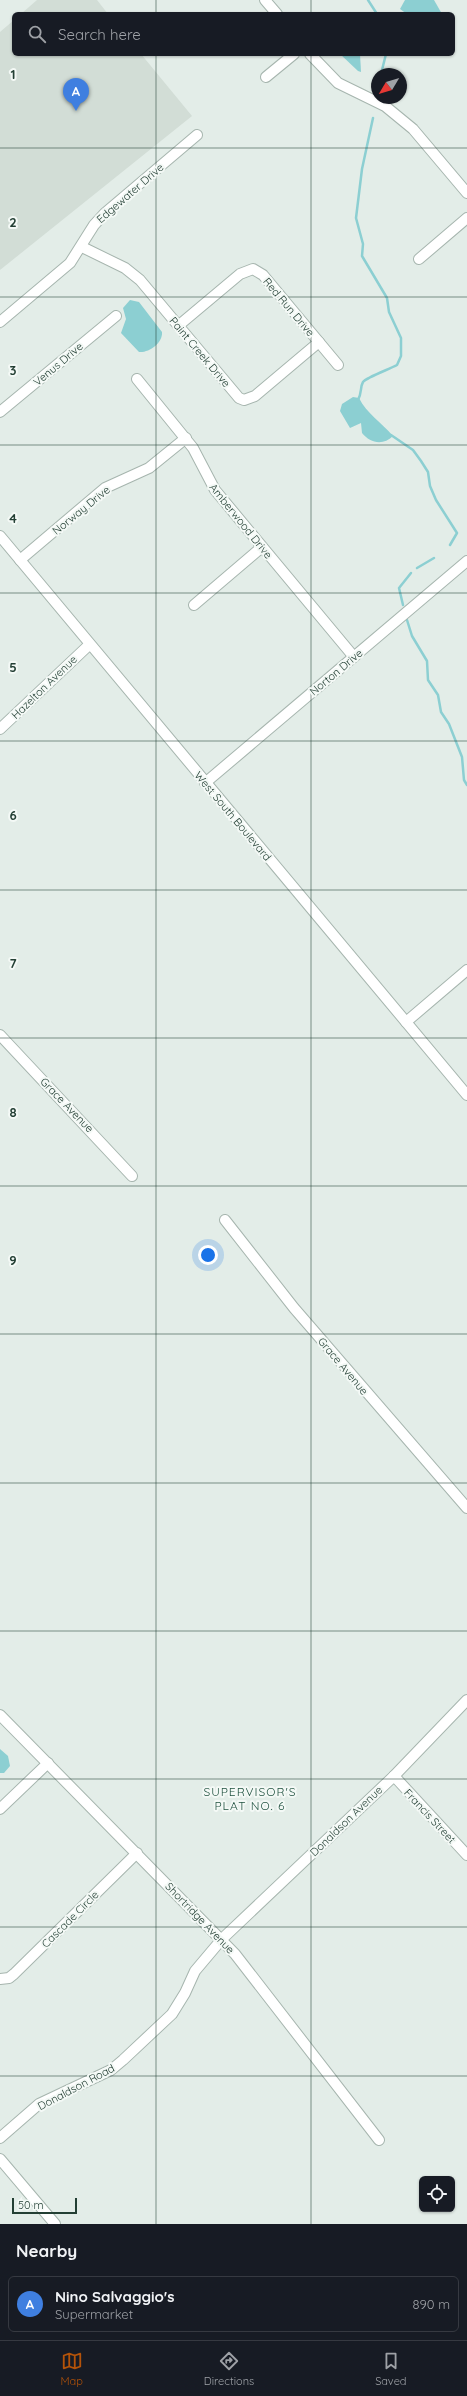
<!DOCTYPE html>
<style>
body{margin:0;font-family:Quicksand,sans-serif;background:#20242c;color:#f1f3f6}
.controls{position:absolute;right:12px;bottom:12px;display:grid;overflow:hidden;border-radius:6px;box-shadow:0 1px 3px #0004}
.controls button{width:36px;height:36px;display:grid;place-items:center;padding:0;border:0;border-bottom:1px solid #363941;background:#171b24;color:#f1f3f6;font:20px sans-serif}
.compass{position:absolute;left:371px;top:68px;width:36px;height:36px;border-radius:50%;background:#171b24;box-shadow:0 1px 3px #0004;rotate:232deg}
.scale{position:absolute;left:12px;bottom:10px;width:65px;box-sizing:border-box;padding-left:4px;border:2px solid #233f34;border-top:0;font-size:11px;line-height:14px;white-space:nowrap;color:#233f34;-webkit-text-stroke:3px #f4f9f6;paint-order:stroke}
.you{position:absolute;left:208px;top:1255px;width:14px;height:14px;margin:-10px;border:3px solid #fff;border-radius:50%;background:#1a73e8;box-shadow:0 0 0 6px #1a73e833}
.badge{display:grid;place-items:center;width:26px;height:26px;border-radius:50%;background:#b45309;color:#fff;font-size:13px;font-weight:700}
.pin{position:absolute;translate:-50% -33px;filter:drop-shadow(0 1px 2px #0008)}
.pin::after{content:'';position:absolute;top:21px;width:14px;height:12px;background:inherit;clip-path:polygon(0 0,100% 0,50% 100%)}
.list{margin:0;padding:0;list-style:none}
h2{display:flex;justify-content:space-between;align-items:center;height:52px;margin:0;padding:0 16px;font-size:17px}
h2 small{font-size:13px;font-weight:400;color:#9ea1a6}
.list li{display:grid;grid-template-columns:26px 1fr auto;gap:12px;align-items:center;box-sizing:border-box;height:56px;margin:0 8px 8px;padding:0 8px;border:1px solid #363941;border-radius:6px}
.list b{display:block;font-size:15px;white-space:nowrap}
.list p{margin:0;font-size:13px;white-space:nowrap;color:#9ea1a6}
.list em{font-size:13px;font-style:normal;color:#9ea1a6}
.icon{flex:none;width:22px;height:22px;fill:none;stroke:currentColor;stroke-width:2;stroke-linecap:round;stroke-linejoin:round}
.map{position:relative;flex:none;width:467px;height:2224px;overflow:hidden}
.search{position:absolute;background:#171b24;box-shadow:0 1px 3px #0004;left:12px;right:12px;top:12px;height:44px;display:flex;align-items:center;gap:10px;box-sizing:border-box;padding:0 14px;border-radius:6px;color:#9ea1a6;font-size:15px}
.sheet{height:116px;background:#171b24}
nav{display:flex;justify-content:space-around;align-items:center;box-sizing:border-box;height:56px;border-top:1px solid #363941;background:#171b24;font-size:11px;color:#9ea1a6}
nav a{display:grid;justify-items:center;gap:2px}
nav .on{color:#b45309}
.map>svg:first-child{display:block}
.built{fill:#d2ddd6}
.water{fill:#8ccfd2}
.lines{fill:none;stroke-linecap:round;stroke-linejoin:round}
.stream{stroke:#8ccfd2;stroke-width:2.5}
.minor-casing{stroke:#a6b5ae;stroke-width:12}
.minor{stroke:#fff;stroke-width:10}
.grid{fill:none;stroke:#233f34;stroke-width:1;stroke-opacity:0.55}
.labels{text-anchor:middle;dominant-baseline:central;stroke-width:4;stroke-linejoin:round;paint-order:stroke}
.street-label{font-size:11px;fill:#233f34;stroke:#f4f9f6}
.neighbourhood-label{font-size:12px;letter-spacing:1px;fill:#1f513f;stroke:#f4f9f6}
.grid-label{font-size:13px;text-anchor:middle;font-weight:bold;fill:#233f34;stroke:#f4f9f6;stroke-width:4;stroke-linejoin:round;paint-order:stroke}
</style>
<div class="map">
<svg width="467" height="2224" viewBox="0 0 467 2224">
<rect width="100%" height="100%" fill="#e3ede8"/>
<!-- built -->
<g class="built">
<path d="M37 0H97L108 14H21Z"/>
<path d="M14 20V54H141L192 116 0 270V32Z"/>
</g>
<!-- water -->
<g class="water">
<path d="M405 0H434L442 14H407L400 9Z"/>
<path d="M340 54H360L361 72 358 71Z"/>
<path d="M130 300 139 302 162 332C163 343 149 353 139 352L121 333 126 319 123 308Z"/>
<path d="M353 397 359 398C367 414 381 422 393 436 383 446 370 443 362 433L361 423 350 428 340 411 342 404Z"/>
<path d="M0 1749 8 1756 10 1766 4 1773H0Z"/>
</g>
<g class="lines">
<!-- stream -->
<g class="stream">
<path d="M368 0 377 14"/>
<path d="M381 74 386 54"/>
<path d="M358 400C362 393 360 387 363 382 367 377 390 369 397 365L401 356V338L389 312 387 298 362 256 363 244 356 218 362 169 373 118"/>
<path d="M391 435 413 450 421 461 428 472 430 486 436 500 457 533 450 545"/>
<path d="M417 568 434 558"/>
<path d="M403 605 399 588 411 573"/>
<path d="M407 620 412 636 427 661 428 680 438 695 441 712 449 724 462 757 464 780 467 785"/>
</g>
<!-- minor casing -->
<g class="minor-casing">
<g id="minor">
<path d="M265 0 277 14"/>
<path d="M310 54 338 83 385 106 413 129 467 193"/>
<path d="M266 77 294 54"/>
<path d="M82 247 125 268 140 280 239 398 244 400 255 396 319 342"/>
<path d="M419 259 467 218"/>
<path d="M0 322 70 263 94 225 105 213 197 135"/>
<path d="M178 326 240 274 253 269 263 275 338 365"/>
<path d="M137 379 193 448 215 490 354 657"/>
<path d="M0 412 116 316"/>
<path d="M0 536 467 1095"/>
<path d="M20 560 105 488 149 468 186 438"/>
<path d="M194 605 262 547"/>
<path d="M0 729 89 645"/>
<path d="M205 783 467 561"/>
<path d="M406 1022 467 970"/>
<path d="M0 1035 132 1176"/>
<path d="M225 1220 294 1308 467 1508"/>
<path d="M0 1715 235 1954 379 2140"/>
<path d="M394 1776 467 1855"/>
<path d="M0 1809 48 1763"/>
<path d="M0 1979 9 1978 14 1974 137 1853"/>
<path d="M0 2138 39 2104 111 2070 123 2060 172 2014 185 1993 195 1971 222 1939 394 1776 467 1700"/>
<path d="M0 2159 55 2224"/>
</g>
</g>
<!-- minor -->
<use href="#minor" class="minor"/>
</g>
<!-- grid -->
<path class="grid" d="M156 0V14M311 0V14M156 54V2224M311 54V2224M0 148H467M0 297H467M0 445H467M0 593H467M0 741H467M0 890H467M0 1038H467M0 1186H467M0 1334H467M0 1483H467M0 1631H467M0 1779H467M0 1927H467M0 2076H467"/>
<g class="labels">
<!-- street labels -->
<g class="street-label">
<text transform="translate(130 193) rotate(-41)">Edgewater Drive</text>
<text transform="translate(289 307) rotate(50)">Red Run Drive</text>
<text transform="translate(200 352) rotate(50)">Paint Creek Drive</text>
<text transform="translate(58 364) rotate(-40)">Venus Drive</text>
<text transform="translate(81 510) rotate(-39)">Norway Drive</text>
<text transform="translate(241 521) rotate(51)">Amberwood Drive</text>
<text transform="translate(336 672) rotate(-40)">Norton Drive</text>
<text transform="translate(44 687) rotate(-44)">Hazelton Avenue</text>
<text transform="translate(233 816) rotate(50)">West South Boulevard</text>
<text transform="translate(67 1105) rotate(46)">Grace Avenue</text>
<text transform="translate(343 1366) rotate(50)">Grace Avenue</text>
<text transform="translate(430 1816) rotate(47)">Francis Street</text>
<text transform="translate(346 1821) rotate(-44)">Donaldson Avenue</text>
<text transform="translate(200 1918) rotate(46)">Shortridge Avenue</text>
<text transform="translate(70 1919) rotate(-45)">Cascade Circle</text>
<text transform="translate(76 2087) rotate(-28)">Donaldson Road</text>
</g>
<!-- neighbourhood labels -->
<g class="neighbourhood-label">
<text x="250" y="1791">SUPERVISOR'S<tspan x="250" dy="14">PLAT NO. 6</tspan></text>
</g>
</g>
<g class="grid-label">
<text x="13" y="79">1</text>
<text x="13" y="227">2</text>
<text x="13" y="375">3</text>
<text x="13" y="523">4</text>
<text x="13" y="672">5</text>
<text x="13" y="820">6</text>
<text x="13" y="968">7</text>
<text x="13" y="1117">8</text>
<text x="13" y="1265">9</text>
</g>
</svg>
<div class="controls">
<button><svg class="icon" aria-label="locate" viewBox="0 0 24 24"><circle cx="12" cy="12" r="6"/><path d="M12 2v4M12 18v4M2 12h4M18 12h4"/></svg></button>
</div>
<svg class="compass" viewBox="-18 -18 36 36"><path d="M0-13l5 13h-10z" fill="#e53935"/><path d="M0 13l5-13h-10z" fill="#9ea1a6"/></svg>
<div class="scale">50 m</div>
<div class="you"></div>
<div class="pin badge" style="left:76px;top:111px;background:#3f7fe0">A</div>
<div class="search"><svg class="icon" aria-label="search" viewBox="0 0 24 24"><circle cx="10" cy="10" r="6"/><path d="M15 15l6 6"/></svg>Search here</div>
</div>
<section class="sheet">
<h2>Nearby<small></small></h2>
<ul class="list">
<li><span class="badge" style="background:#3f7fe0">A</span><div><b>Nino Salvaggio's</b><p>Supermarket</p></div><em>890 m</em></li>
</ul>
</section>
<nav>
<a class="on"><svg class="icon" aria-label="map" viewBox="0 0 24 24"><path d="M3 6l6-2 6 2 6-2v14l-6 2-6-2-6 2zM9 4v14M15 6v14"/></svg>Map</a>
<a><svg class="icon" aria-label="directions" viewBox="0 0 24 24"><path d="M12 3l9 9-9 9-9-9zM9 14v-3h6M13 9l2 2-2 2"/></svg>Directions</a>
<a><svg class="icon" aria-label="saved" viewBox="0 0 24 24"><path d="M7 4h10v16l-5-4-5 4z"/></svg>Saved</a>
</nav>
